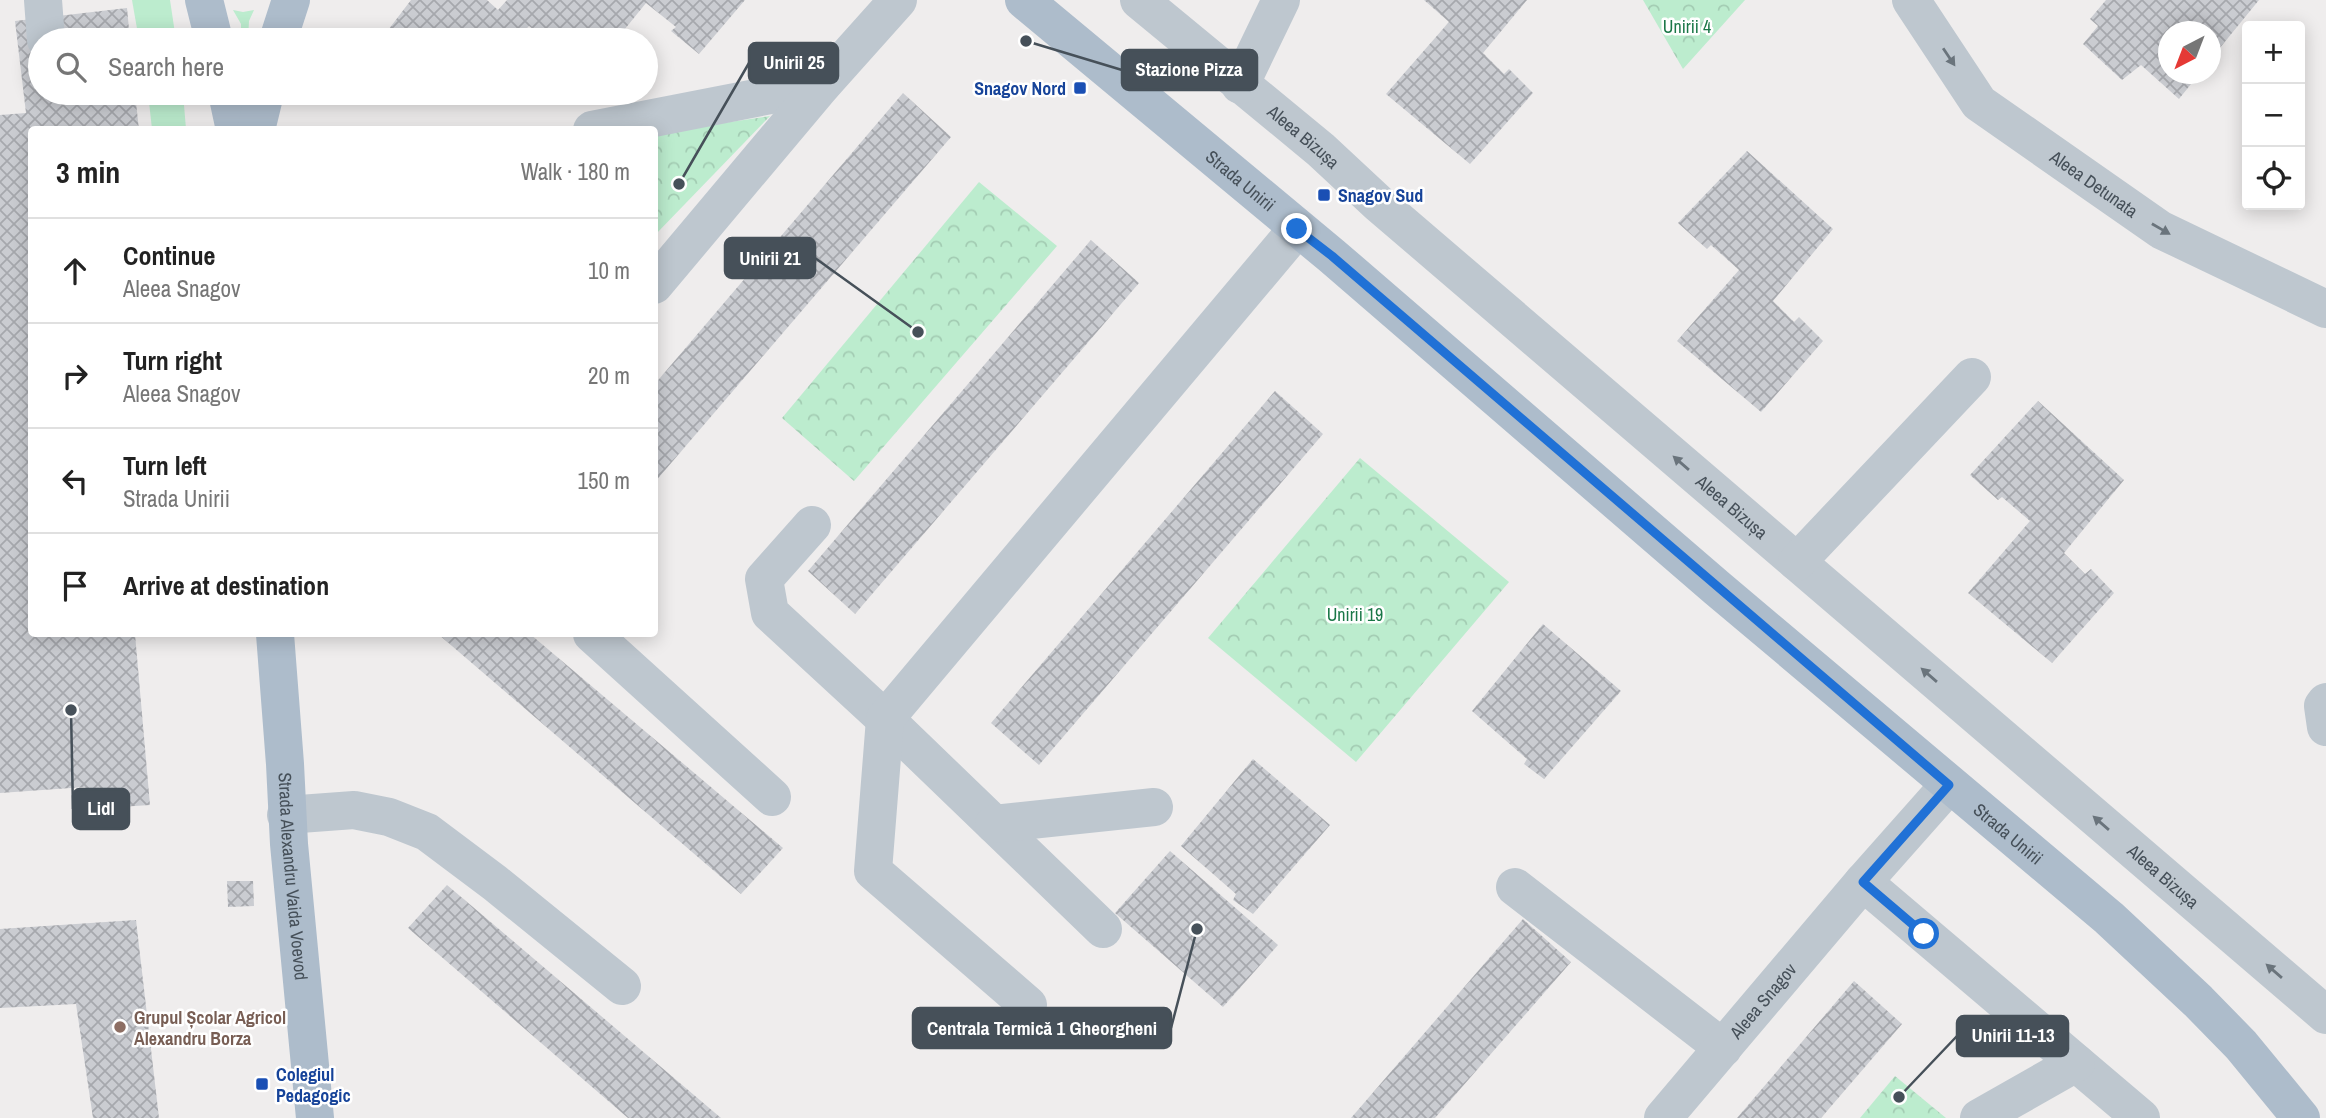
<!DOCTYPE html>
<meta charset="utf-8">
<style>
body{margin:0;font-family:"Archivo Narrow",sans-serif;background:#f6f6f6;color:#222}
.controls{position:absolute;right:21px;top:21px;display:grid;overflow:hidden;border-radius:7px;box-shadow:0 4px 18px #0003}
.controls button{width:63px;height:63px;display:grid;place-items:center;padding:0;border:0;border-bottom:2px solid #e0e0e0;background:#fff;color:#222;font:35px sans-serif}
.compass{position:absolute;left:2158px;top:21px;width:63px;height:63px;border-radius:50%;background:#fff;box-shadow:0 4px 18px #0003;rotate:222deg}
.stop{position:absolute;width:21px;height:21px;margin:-16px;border:5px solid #2071d6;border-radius:50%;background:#fff}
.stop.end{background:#2071d6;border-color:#fff;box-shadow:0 2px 7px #0008}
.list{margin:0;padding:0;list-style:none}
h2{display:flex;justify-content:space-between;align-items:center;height:91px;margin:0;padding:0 28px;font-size:30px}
h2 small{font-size:23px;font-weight:400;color:#767676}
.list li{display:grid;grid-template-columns:46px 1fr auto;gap:21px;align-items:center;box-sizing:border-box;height:105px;padding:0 28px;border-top:2px solid #e0e0e0}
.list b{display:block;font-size:26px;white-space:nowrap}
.list p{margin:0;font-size:23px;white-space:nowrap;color:#767676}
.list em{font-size:23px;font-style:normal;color:#767676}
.icon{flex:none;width:38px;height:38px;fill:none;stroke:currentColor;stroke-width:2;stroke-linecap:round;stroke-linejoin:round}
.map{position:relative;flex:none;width:2326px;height:1118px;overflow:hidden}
.search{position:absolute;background:#fff;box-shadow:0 4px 18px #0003;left:28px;top:28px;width:630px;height:77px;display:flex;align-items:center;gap:18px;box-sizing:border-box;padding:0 24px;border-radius:38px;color:#767676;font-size:26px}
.panel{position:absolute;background:#fff;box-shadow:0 4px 18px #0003;left:28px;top:126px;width:630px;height:511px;border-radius:7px}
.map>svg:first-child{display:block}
.grass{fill:#bcecce}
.forest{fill:url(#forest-crowns)}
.building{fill:url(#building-cross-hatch)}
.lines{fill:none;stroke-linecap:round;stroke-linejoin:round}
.minor{stroke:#bec7cf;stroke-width:38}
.major{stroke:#adbccb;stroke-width:38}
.oneway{fill:#6a747c}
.route{stroke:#2071d6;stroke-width:9}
.transit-dot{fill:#1a4fb4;stroke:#fff;stroke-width:2.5}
.education-dot{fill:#8d6e63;stroke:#fff;stroke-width:2.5}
.labels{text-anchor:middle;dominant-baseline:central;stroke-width:5;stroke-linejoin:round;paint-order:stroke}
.park-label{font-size:18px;fill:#1a7747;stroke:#fff}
.transit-label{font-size:18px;font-weight:bold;fill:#164399;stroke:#fff;text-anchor:start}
.street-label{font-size:18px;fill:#465059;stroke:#fff}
.education-label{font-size:18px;font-weight:bold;fill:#785e54;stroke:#fff;text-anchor:start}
.leader{fill:none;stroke:#465059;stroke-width:2.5}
.callout-dot{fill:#465059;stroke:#fff;stroke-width:2.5}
.callout{fill:#465059;stroke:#465059;stroke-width:2.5}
.callout-label{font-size:19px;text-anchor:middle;font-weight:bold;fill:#fff}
</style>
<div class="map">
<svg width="2326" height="1118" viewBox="0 0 2326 1118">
<defs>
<pattern id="forest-crowns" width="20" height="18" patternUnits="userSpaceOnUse" patternTransform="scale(1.75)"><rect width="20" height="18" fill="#bcecce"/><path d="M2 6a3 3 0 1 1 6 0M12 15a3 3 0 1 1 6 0" fill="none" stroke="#a3ccb3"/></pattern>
<pattern id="building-cross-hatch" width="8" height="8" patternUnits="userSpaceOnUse" patternTransform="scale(1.75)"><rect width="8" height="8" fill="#caccd1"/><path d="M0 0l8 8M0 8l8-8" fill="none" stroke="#a6a8ad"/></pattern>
</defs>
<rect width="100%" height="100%" fill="#efeded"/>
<!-- grass -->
<g class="grass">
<path d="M132 0H170L176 40H139Z"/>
<path d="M233 10 243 12 254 10 249 21 248 40H241V24Z"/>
<path d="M148 93H183L186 129H152Z"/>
</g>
<!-- forest -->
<g class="forest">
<path d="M1643 0H1745L1683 69Z"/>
<path d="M770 116 655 235V133Z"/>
<path d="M979 182 1057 246 854 481 782 418Z"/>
<path d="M1360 458 1509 582 1356 762 1208 638Z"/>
<path d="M1895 1076 1946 1118H1860Z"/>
</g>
<!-- building -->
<g class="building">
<path d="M411 0H487L498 10 507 0H745L699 54 671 31 676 27 646 3 616 40H547L529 26 516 40H385L382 38Z"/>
<path d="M1424 0H1527L1483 53 1504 74 1509 69 1533 93 1470 164 1386 94 1449 22Z"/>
<path d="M2106 0H2259L2210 60V32H2168V74H2199L2179 99 2141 65 2122 80 2083 44 2098 26 2090 19Z"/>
<path d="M127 8 130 40H40V93H135L139 130H32V634H135L150 805 89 809 85 787 0 793V115L26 113 15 21Z"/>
<path d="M448 93H474L464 105Z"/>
<path d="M903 93 951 137 654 483V385Z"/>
<path d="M1747 151 1833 229 1773 301 1794 322 1799 317 1823 341 1761 412 1677 341 1739 270 1711 245 1707 249 1678 223Z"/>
<path d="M1091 240 1139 283 855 614 808 571Z"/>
<path d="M1275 391 1323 434 1039 765 991 723Z"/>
<path d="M2038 401 2124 480 2064 553 2085 574 2091 569 2114 593 2052 663 1968 593 2030 521 2002 497 1998 500 1970 475Z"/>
<path d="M1543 624 1621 691 1544 779 1524 764 1527 759 1472 711Z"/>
<path d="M438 634H530L783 848 741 894Z"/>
<path d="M1253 759 1330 825 1253 914 1233 900 1236 894 1181 846Z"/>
<path d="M1170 851 1278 945 1223 1007 1115 913Z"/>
<path d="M227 881H253L254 906 228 907Z"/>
<path d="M447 885 721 1118H628L408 928Z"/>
<path d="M1523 919 1571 962 1435 1118H1351Z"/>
<path d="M136 920 159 1118H93L76 1004 0 1008V929Z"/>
<path d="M1854 981 1902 1024 1821 1118H1737Z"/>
</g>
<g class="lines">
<!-- minor -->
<g class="minor">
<path d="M43 0 46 40"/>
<path id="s1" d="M1139 0 1321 150 1379 204 2326 1015"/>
<path id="s2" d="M1911 0 1979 103 2161 230 2326 309"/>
<path d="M1240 85 1281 0"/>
<path d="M592 130 822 85"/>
<path d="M654 285 822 85 898 0"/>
<path d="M812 525 764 579 770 613 885 719 1103 929"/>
<path d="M1797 562 1972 377"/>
<path d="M592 634 772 797"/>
<path d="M2326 702 2323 706 2326 727"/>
<path d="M286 815 354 810 389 817 427 832 495 883 622 986"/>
<path d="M994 824 1154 807"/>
<path d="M1863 882 2141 1118"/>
<path d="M1515 887 1723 1048"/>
<path d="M1028 1005 873 871 885 719 1297 229"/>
<path id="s3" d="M1663 1118 1863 882 1949 785"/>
<path d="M1979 1118 2076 1063"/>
</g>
<!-- major -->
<g class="major">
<path d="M204 0 214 40"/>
<path id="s4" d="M1024 0 1332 256 1717 588 2109 918 2198 1001 2241 1045 2301 1118"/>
<path d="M278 40 291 0"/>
<path d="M227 93 235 130"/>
<path d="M256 130 265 93"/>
<path id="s5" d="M275 634 285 764 289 844 315 1118"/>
</g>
</g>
<!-- one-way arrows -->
<defs><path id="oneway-solid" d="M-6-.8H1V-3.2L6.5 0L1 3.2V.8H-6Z" transform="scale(1.75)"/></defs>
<g class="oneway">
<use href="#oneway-solid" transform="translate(1949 57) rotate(56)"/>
<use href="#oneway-solid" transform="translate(2161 229) rotate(30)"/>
<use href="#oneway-solid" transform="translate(1681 463) rotate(-139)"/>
<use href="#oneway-solid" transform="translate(1929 675) rotate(-139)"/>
<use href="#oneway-solid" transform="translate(2101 823) rotate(-139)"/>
<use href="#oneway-solid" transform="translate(2274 971) rotate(-139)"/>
</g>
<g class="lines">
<!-- route -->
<path class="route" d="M1297 229 1332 256 1949 785 1863 882 1924 934"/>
</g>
<!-- markers -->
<g class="transit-dot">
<rect x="1073" y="81" width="14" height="14" rx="3.5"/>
<rect x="1317" y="188" width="14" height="14" rx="3.5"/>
<rect x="255" y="1077" width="14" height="14" rx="3.5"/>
</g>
<circle class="education-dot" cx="120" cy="1027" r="7"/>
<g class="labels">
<!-- park labels -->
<g class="park-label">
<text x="1687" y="26">Unirii 4</text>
<text x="1355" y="614">Unirii 19</text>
</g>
<!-- transit labels -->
<g class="transit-label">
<text x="1066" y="88" text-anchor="end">Snagov Nord</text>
<text x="1338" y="195">Snagov Sud</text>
<text x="276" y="1074">Colegiul<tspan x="276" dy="21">Pedagogic</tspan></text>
</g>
<!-- street labels -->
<g class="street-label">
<text stroke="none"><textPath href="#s1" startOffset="214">Aleea Bizușa</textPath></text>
<text stroke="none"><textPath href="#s4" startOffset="282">Strada Unirii</textPath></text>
<text stroke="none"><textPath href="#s2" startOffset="264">Aleea Detunata</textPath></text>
<text stroke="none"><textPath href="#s1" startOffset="780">Aleea Bizușa</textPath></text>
<text stroke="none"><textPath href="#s4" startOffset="1290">Strada Unirii</textPath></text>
<text stroke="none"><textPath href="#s5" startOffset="243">Strada Alexandru Vaida Voevod</textPath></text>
<text stroke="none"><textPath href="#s1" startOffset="1348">Aleea Bizușa</textPath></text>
<text stroke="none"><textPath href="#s3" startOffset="154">Aleea Snagov</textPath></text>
</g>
<!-- education labels -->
<g class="education-label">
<text x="134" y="1017">Grupul Școlar Agricol<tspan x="134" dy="21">Alexandru Borza</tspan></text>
</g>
</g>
<!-- callouts -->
<path class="leader" d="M679 184L749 63M1026 41L1122 70M918 332L815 258M71 710L73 809M1197 929L1171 1028M1899 1097L1957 1036"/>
<g class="callout-dot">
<circle cx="679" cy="184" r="7"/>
<circle cx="1026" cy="41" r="7"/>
<circle cx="918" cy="332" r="7"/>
<circle cx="71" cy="710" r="7"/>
<circle cx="1197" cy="929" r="7"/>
<circle cx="1899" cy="1097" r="7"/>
</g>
<g class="callout">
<rect x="749" y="43" width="89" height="40" rx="7"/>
<rect x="1122" y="50" width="135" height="40" rx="7"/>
<rect x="725" y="238" width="90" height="40" rx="7"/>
<rect x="73" y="789" width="56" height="40" rx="7"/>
<rect x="913" y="1008" width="258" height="40" rx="7"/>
<rect x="1957" y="1016" width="111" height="40" rx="7"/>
</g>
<g class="callout-label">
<text x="794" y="69">Unirii 25</text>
<text x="1189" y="76">Stazione Pizza</text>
<text x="770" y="265">Unirii 21</text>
<text x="101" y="815">Lidl</text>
<text x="1042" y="1035">Centrala Termică 1 Gheorgheni</text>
<text x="2013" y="1042">Unirii 11-13</text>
</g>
</svg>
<div class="controls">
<button>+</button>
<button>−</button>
<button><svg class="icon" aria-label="locate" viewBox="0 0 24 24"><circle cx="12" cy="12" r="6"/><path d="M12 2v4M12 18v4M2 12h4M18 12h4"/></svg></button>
</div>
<svg class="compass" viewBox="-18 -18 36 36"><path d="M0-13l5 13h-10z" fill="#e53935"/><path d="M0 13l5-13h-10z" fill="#767676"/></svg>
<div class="stop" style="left:1924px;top:934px"></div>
<div class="stop end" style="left:1297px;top:229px"></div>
<div class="search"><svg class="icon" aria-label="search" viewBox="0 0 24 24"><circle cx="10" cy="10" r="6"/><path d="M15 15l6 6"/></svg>Search here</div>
<section class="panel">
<h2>3 min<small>Walk · 180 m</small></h2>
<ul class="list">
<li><svg class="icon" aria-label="ahead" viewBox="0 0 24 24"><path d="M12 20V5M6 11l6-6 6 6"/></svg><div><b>Continue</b><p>Aleea Snagov</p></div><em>10 m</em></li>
<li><svg class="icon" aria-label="right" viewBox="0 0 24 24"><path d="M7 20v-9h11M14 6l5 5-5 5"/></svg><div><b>Turn right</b><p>Aleea Snagov</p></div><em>20 m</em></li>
<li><svg class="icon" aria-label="left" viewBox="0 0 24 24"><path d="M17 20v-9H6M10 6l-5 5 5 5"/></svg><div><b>Turn left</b><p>Strada Unirii</p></div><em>150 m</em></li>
<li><svg class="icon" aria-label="arrive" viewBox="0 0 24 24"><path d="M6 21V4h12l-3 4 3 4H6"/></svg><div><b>Arrive at destination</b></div></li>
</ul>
</section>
</div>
